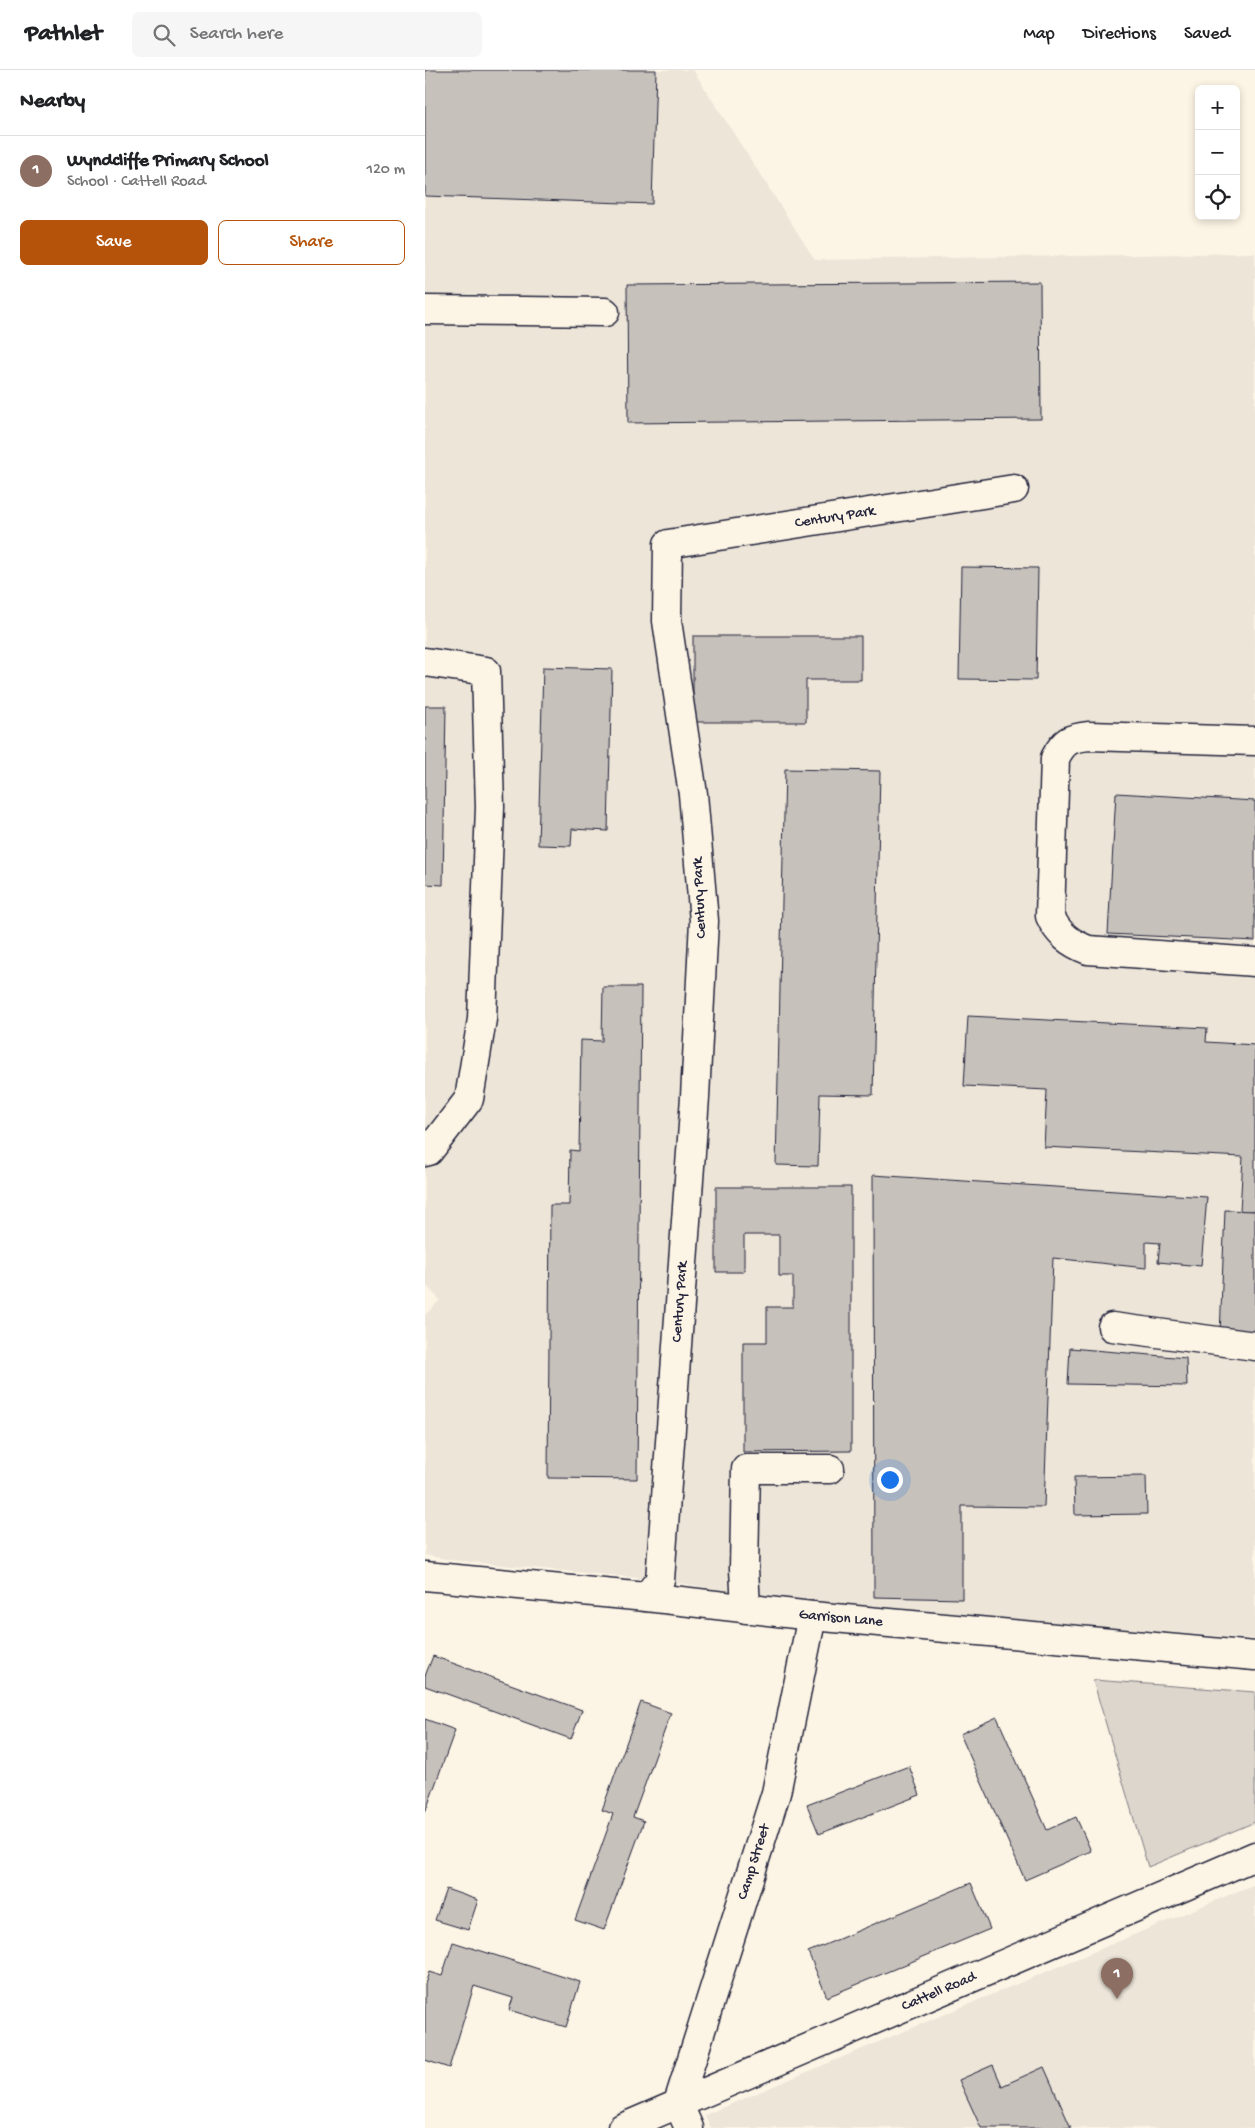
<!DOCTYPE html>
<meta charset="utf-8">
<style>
body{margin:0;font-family:"Gochi Hand",sans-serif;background:#f6f6f6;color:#202124}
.controls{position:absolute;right:15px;top:15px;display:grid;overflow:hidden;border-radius:8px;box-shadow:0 2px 8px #0003}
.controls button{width:45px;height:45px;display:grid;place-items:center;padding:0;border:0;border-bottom:1px solid #e0e0e0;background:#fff;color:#202124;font:25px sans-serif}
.you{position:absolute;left:464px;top:1409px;width:18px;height:18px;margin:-12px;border:4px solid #fff;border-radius:50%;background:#1a73e8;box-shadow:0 0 0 8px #1a73e833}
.badge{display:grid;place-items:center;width:32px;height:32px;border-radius:50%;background:#b45309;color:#fff;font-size:16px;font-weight:700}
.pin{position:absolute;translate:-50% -41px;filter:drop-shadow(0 1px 2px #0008)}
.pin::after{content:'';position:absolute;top:26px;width:18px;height:15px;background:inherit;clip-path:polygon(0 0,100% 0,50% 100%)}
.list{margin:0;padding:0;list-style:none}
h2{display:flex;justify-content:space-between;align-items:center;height:65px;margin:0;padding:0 20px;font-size:21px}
h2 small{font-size:16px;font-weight:400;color:#757577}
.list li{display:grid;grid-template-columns:32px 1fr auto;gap:15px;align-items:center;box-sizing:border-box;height:70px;padding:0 20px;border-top:1px solid #e0e0e0}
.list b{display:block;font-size:19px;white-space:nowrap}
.list p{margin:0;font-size:16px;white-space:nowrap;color:#757577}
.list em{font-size:16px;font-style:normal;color:#757577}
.actions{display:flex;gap:10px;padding:15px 20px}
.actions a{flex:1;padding:11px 0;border:1px solid #b45309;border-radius:8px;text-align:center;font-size:18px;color:#b45309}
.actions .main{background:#b45309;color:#fff}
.icon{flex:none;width:28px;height:28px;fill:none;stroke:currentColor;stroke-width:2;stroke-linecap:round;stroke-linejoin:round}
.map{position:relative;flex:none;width:830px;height:2058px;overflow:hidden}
header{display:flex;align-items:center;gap:30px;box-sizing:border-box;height:70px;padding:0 25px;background:#fff;border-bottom:1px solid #e0e0e0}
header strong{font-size:24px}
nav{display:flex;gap:28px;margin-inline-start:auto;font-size:18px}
.search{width:350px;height:45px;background:#f6f6f6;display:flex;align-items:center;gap:12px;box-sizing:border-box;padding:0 18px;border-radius:8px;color:#757577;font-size:19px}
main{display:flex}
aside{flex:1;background:#fff}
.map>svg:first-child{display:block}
.built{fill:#ece5d8}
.green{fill:#dcd6cc;stroke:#7f7c84}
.building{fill:#c6c1bb;stroke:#22223b}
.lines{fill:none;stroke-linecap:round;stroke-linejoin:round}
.minor-casing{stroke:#22223b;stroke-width:31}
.major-casing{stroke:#22223b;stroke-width:31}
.minor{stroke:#fcf5e5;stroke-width:28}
.major{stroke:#fcf5e5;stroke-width:28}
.labels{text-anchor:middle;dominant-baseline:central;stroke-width:5;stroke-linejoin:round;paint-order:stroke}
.street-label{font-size:15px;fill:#22223b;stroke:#fcf5e5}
</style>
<header>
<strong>Pathlet</strong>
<div class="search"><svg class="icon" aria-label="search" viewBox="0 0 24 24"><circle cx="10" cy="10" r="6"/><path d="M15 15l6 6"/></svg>Search here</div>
<nav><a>Map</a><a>Directions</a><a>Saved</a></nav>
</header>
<main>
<aside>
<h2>Nearby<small></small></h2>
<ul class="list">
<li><span class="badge" style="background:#8d6e63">1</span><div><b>Wyndcliffe Primary School</b><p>School · Cattell Road</p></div><em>120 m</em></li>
</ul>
<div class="actions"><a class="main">Save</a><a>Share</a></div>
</aside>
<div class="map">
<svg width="830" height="2058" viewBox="0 0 830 2058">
<rect width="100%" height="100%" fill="#fcf5e5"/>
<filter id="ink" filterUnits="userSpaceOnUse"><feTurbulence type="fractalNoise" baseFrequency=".02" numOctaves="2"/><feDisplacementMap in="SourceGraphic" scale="10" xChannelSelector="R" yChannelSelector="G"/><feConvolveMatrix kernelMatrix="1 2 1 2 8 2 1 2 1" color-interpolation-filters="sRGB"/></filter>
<g filter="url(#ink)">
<!-- built -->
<g class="built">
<path d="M0 0H268L390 190 830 183V1569L361 1531 235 1510 26 1490 0 1485V1245L15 1230 0 1214Z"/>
<path d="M830 1814V2058H286L280 2045Z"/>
</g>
<!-- green -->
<path class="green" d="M668 1610 830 1622V1752L723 1797Z"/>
<!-- building -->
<g class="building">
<path d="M0 0H231L227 134 0 126Z"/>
<path d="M615 212 616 349 203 353 202 215Z"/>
<path d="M536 497 613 498 611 610 534 609Z"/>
<path d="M268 566H436V610H381V652H268Z"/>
<path d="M118 597 187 599 183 761 147 759 146 776 113 775Z"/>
<path d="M0 636H21L18 815 0 814Z"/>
<path d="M360 699 455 701 448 1025 395 1024 393 1096 351 1095Z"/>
<path d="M691 723 830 731V871L683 864Z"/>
<path d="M178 917H216L212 1409 123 1408 125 1135H144L145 1080 154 1081 156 970 177 971Z"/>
<path d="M543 946 782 958 781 972 830 975V1141H815L818 1087 619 1077 622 1020 539 1016Z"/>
<path d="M448 1105 782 1127 776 1196 733 1192 735 1173 721 1172V1198L628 1188 619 1437 537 1436V1529L449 1527Z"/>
<path d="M291 1117H426V1381L318 1382V1272H342V1237H368V1206H354V1165H319V1202H291Z"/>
<path d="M800 1140 830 1141V1266L795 1265Z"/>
<path d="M645 1278 761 1288 762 1316 643 1314Z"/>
<path d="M721 1406 722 1444 650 1445 649 1407Z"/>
<path d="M8 1586 157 1640 146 1669 0 1616V1606Z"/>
<path d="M216 1632 246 1643 208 1747 219 1751 179 1860 150 1850 188 1744 177 1740Z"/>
<path d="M572 1647 622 1760 651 1747 666 1781 600 1810 535 1664Z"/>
<path d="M0 1649 30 1660 0 1743Z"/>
<path d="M484 1696 495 1725 394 1764 382 1735Z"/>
<path d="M546 1813 565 1859 402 1927 383 1882Z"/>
<path d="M21 1819 53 1830 43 1860 10 1850Z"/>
<path d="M28 1872 155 1912 141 1957 84 1940 88 1928 49 1916 24 1998 0 1990V1914L4 1902 17 1906Z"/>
<path d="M568 1995 577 2016 619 1997 646 2058H556L534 2010Z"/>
</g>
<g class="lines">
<!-- minor casing -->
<g class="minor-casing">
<g id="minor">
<path d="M0 240 180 242"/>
<path d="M0 592 61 601 65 737 57 949 44 1029 4 1081 0 1082"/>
<path d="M830 671 664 666C644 668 639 671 630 688L625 846C633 864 645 873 663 880L830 892"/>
<path d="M687 1257 830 1276"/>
<path id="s1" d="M0 1506 221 1527 387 1546 830 1586"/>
<path id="s2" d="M221 1527 235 1510 270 1027 279 851 268 724 242 551 243 474 589 419"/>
<path d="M321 1539 319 1498 321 1399H405"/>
<path id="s3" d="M264 2058 253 2033 351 1723 387 1546"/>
</g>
</g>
<!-- major casing -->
<g class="major-casing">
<g id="major">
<path id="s4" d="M197 2058 830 1786"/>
</g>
</g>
<!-- minor -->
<use href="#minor" class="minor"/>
<!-- major -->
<use href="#major" class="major"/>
</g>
</g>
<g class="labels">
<!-- street labels -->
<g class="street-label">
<text stroke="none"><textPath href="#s2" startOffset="1231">Century Park</textPath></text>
<text transform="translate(275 828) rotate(-93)">Century Park</text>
<text stroke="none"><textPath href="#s2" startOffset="301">Century Park</textPath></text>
<text stroke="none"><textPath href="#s1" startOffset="418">Garrison Lane</textPath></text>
<text stroke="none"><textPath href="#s3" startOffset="280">Camp Street</textPath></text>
<text stroke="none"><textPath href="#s4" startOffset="345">Cattell Road</textPath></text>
</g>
</g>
</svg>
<div class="controls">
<button>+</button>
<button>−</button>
<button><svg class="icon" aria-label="locate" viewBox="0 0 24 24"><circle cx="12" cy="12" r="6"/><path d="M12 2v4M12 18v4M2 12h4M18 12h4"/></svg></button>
</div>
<div class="you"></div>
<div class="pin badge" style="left:692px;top:1929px;background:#8d6e63">1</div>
</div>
</main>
